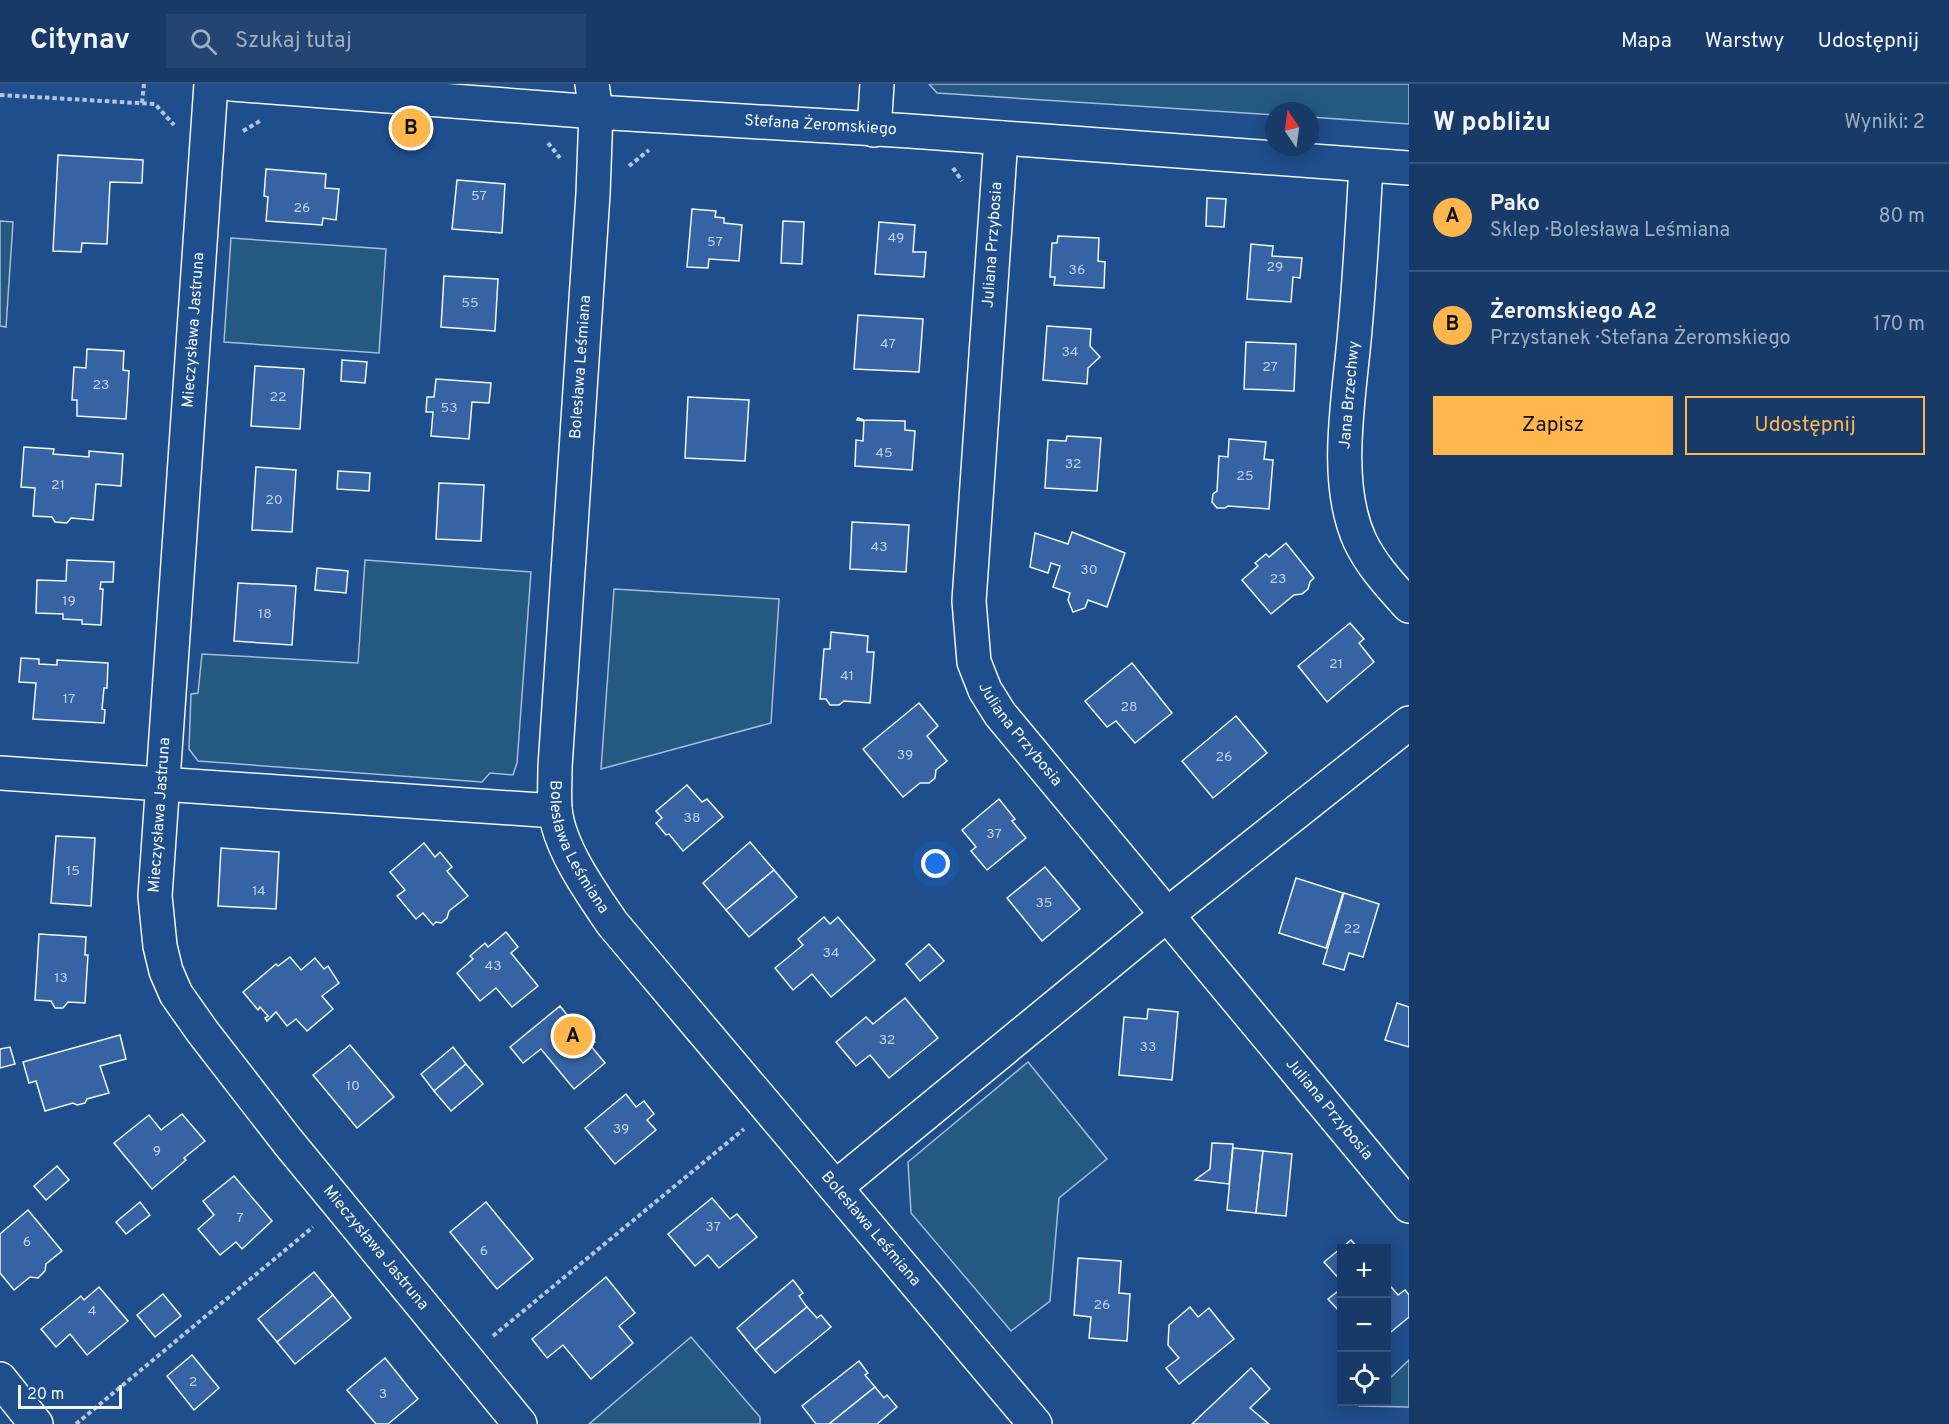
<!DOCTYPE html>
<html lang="pl">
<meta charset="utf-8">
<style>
body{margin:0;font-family:Overpass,sans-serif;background:#244571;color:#f1f3f6}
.controls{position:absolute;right:18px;bottom:18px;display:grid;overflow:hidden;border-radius:0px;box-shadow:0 3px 15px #0003}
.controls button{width:54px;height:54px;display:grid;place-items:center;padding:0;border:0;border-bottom:2px solid #36547d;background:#173a69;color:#f1f3f6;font:30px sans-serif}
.compass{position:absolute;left:1265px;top:18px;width:54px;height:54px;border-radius:50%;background:#173a69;box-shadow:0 3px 15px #0003;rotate:347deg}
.scale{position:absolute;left:18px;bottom:15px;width:104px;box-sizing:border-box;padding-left:6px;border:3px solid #f2f6ff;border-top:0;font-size:16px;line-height:21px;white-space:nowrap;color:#f2f6ff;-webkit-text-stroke:4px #1f4e8c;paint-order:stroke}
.you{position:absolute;left:936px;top:780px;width:21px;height:21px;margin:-15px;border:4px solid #fff;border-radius:50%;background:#1a73e8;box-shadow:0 0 0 9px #1a73e833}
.badge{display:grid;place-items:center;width:39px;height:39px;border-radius:50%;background:#ffb74d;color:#111;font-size:20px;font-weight:700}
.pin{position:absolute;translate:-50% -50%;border:3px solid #fff;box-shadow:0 2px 6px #0006}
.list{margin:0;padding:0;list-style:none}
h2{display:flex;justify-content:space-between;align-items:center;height:78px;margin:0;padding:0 24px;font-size:26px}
h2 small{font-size:20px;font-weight:400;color:#9eadc0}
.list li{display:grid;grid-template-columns:39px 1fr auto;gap:18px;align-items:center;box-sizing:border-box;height:108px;padding:0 24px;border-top:2px solid #36547d}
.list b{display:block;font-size:22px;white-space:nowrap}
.list p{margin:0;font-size:20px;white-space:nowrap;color:#9eadc0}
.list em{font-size:20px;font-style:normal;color:#9eadc0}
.actions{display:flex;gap:12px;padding:18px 24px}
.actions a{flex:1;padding:14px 0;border:2px solid #ffb74d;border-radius:0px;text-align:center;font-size:21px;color:#ffb74d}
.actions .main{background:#ffb74d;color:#111}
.icon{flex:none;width:33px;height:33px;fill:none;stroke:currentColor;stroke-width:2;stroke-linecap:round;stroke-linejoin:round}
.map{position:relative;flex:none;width:1409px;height:1340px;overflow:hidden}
header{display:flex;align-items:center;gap:36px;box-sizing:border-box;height:84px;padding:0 30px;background:#173a69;border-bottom:2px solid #36547d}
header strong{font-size:28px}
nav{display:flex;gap:33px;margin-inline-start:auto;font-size:21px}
.search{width:420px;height:54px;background:#244571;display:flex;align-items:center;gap:15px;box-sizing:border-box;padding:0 21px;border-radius:0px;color:#9eadc0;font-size:22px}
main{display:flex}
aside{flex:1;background:#173a69}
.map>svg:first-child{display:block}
.green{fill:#245a82;stroke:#a8bbd7;stroke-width:1.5}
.building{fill:#3563a3;stroke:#f2f6ff;stroke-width:1.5}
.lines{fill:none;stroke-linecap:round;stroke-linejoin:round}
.minor-casing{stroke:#f2f6ff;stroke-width:36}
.path{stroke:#b3c4dc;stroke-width:4;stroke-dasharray:4.5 3;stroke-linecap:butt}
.minor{stroke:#1f4e8c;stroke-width:33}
.labels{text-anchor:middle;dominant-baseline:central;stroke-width:4.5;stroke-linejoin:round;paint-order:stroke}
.number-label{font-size:14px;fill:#c3d1e8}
.street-label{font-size:16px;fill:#f2f6ff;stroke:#1f4e8c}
</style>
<header>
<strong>Citynav</strong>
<div class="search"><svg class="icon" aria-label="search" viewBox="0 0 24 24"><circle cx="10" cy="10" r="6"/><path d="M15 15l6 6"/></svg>Szukaj tutaj</div>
<nav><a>Mapa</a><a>Warstwy</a><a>Udostępnij</a></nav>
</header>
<main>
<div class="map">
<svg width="1409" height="1340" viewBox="0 0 1409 1340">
<rect width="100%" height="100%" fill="#1f4e8c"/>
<!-- green -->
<g class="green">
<path d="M929 0H1409V40L1310 33V27H1274V31L937 9Z"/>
<path d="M0 137 13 138 6 243 0 242Z"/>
<path d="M231 154 386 165 379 269 224 258Z"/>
<path d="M365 476 531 488 517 679 513 691 490 689 482 698 198 677 189 665 191 610 198 609 202 570 358 579Z"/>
<path d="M614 505 779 515 771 639 601 685Z"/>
<path d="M1028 978 1107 1075 1059 1114 1050 1217 1011 1247 911 1129 908 1078Z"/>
<path d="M691 1253 760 1333V1340H589Z"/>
<path d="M1409 1276V1323L1360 1322 1364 1318H1386L1387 1297Z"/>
</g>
<!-- building -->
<g class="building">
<path d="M58 71 143 76 142 99 110 98 107 160 82 159 81 168 53 167Z"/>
<path d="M266 85 326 90 325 104 339 105 336 136 323 134 322 141 266 137 268 113 264 112Z"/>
<path d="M457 96 505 100 502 149 452 145Z"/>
<path d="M1207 114 1226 115 1224 143 1206 142Z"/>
<path d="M692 125 716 127 715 133 724 134V139L742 141 739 177 709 175 708 184 687 183Z"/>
<path d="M783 137 804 138 802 180 781 179Z"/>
<path d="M879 138 915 141 913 168H926L924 193 875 190Z"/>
<path d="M1058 152 1099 154 1098 177 1105 178 1104 204 1054 201 1055 193H1050L1052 159H1057Z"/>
<path d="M1251 160 1273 162 1272 172 1302 174 1300 194 1293 193 1291 218 1247 215Z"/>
<path d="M444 192 498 195 495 247 441 243Z"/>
<path d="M858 231 923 235 919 288 854 285Z"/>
<path d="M1047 242 1091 245 1090 262 1100 273 1088 284 1087 300 1043 296Z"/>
<path d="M1246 258 1296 260 1294 307 1244 305Z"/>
<path d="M87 265 124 267 123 286 129 287 126 335 77 332V316H72L74 283 86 284Z"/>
<path d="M342 276 367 278 365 299 341 297Z"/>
<path d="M255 282 304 285 300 345 251 342Z"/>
<path d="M436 295 491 299 489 319 472 318 469 355 431 352 433 328H426L427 313H434Z"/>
<path d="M688 313 749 316 745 377 685 374Z"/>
<path d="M858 334 864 336 905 337V346L915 347 912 386 855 382 856 356 863 357 864 337 857 336Z"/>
<path d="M1067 352 1101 354 1097 407 1045 404 1048 356 1066 357Z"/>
<path d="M1229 355 1266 358 1264 375 1273 376 1269 425 1228 422 1225 424H1217L1212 418 1213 410 1217 407 1219 372 1228 373Z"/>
<path d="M24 363 54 365 53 370 89 373V367L123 370 121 402 96 400 93 436 71 434 67 439 55 438 52 433 33 432 35 404 21 403Z"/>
<path d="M256 383 296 386 292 448 252 446Z"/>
<path d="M338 387 370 389 369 407 337 405Z"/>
<path d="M439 399 484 401 481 457 436 455Z"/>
<path d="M852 438 909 441 906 488 850 485Z"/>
<path d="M1072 448 1125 469 1107 523 1088 516 1085 524 1073 528 1068 516 1070 509 1053 503 1060 482 1051 479 1048 489 1030 483 1035 449 1068 460Z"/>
<path d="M1286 459 1314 494 1310 498 1308 505 1302 510 1294 511 1271 530 1242 496 1258 482 1255 479 1266 470 1269 473Z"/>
<path d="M67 476 114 478 113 498H101L100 505H103L101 541 82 540V536L63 535V530L36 529 37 496 66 497Z"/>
<path d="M317 484 348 487 346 509 315 506Z"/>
<path d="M238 499 296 502 292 561 234 557Z"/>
<path d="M1350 539 1364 555 1359 559 1374 578 1327 618 1298 582Z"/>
<path d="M831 548 868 552 867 568H874L870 619 844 617 839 621H830L826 615H820L824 565H830Z"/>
<path d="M21 574 39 575V580L57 581V576L108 579 107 604H104L102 625 105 626 104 639 33 635 36 599 19 598Z"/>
<path d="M1132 579 1172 629 1135 659 1116 637 1107 643 1085 617Z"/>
<path d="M919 619 938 642 927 652 947 677 936 686 935 694 929 699H920L903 713 863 665Z"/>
<path d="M1236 632 1267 669 1213 714 1182 677Z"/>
<path d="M687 701 702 718 707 715 723 733 683 767 669 750 666 751 656 739 662 734 656 727Z"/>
<path d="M999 715 1015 735 1012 737 1026 754 987 786 971 767 976 763 962 746Z"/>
<path d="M56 752 95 754 91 822 51 819Z"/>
<path d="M750 758 774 786 726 826 703 799Z"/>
<path d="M424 759 435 773 440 768 452 783 447 787 468 812 449 827 447 834 441 839 436 838 433 841 423 829 416 835 397 812 405 806 390 788Z"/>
<path d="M221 764 279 768 276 825 218 822Z"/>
<path d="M1045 783 1080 825 1042 857 1007 814Z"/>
<path d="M774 786 797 813 749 853 726 826Z"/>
<path d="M1296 794 1343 809 1326 864 1279 849Z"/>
<path d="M1344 809 1379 820 1363 873 1349 869 1344 886 1323 880Z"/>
<path d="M824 833 830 840 838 833 875 876 831 913 812 890 793 906 775 884 803 861 798 855Z"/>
<path d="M506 848 518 863 511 869 538 902 512 923 496 904 480 917 457 889 473 875 470 872 485 859 488 863Z"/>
<path d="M39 850 86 853 85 871H88L85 919 68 918 63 924H55L51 917 35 916Z"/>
<path d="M929 860 944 877 920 897 906 880Z"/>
<path d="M290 873 301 886 315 874 324 885 328 882 339 899 322 912 333 925 307 947 296 935 287 942 276 928 267 937 265 934 268 932 260 923 258 926 243 908 276 880 278 882Z"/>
<path d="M905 914 938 954 889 994 870 971 856 982 836 958 866 933 873 940Z"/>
<path d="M1397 919 1409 923V963L1385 956Z"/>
<path d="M560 922 572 937 575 934 595 958 590 961 605 979 574 1005 541 965 523 979 510 963Z"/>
<path d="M1148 925 1178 928 1172 996 1119 991 1124 933 1147 935Z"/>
<path d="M120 951 126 975 100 982 109 1009 87 1015 85 1019 77 1021 73 1019 45 1027 36 997 29 999 23 978Z"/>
<path d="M350 961 394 1013 357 1044 313 991Z"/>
<path d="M10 963 15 980 0 984V965Z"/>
<path d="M453 963 466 980 434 1007 421 990Z"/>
<path d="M466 980 483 1000 451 1027 434 1007Z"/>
<path d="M626 1010 636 1023 644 1017 654 1030 647 1036 656 1046 615 1080 585 1044Z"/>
<path d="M182 1030 205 1057 184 1074 186 1076 152 1105 114 1059 149 1031 161 1046Z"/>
<path d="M1212 1059 1233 1060 1229 1100 1195 1096 1210 1085Z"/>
<path d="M1233 1064 1263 1067 1256 1129 1227 1126Z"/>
<path d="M1263 1067 1292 1070 1286 1132 1256 1129Z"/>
<path d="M57 1082 69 1096 46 1116 34 1102Z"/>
<path d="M234 1092 272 1137 242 1165 236 1158 220 1171 198 1145 214 1131 203 1117Z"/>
<path d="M712 1114 730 1135 737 1130 757 1153 719 1184 708 1171 695 1182 668 1150Z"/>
<path d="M140 1118 150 1131 126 1150 116 1138Z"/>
<path d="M486 1118 533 1175 497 1205 450 1148Z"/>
<path d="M28 1126 62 1167 46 1180 45 1187 38 1194 30 1193 14 1206 0 1189V1150Z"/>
<path d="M1351 1156 1358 1164H1342V1198L1324 1178Z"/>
<path d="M1078 1174 1121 1177 1119 1209 1130 1210 1127 1257 1089 1254 1091 1233 1074 1231Z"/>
<path d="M314 1188 333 1211 277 1258 258 1235Z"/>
<path d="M606 1193 635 1229 619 1242 633 1259 591 1295 563 1261 547 1274 532 1255Z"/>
<path d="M793 1196 803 1209 799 1212 807 1223 755 1266 737 1244Z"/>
<path d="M1386 1197 1398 1211 1405 1206 1409 1211V1233L1386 1252Z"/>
<path d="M99 1203 128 1237 87 1271 70 1250 56 1263 41 1245 81 1212 84 1216Z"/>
<path d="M1342 1204V1230L1328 1215Z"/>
<path d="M163 1210 181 1232 155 1253 137 1231Z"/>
<path d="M333 1211 351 1234 295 1280 277 1258Z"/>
<path d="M807 1223 817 1234 821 1231 831 1243 775 1289 755 1266Z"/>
<path d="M1190 1223 1198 1233 1209 1224 1234 1255 1179 1300 1166 1284 1179 1274 1168 1261 1169 1241Z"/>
<path d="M192 1271 219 1304 194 1326 167 1292Z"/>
<path d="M385 1274 418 1315 388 1340H376L347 1306Z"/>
<path d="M859 1277 868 1289 865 1291 875 1303 829 1340H816L802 1322Z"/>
<path d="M1251 1284 1270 1305 1250 1324 1269 1340H1192Z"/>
<path d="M875 1303 884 1314 887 1311 897 1323 877 1340H829Z"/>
</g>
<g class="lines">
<!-- minor casing -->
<g class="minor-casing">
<g id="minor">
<path id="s1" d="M211 0 155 812 160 862 166 887 176 910 202 947 288 1058 520 1340"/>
<path id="s2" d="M232 0 596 28 910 47 1409 84"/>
<path id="s3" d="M592 0 596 28 593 110 555 683C555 697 554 712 555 725 559 764 591 808 612 839L1035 1340"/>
<path d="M874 46 877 0"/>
<path id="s4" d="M1001 54 969 517 974 578 985 606 1000 630 1409 1122"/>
<path d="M1366 82C1363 136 1360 191 1355 245 1350 310 1332 396 1360 457 1372 482 1390 501 1409 522"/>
<path d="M0 689 555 727"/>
<path d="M836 1103 1168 830 1409 639"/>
<path d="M0 1295 36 1340"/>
</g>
</g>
<!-- path -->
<g class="path">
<path d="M0 11 155 20 174 41"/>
<path d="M142 19 144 0"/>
<path d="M243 47 260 37"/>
<path d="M548 59 560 74"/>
<path d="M629 82 649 66"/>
<path d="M953 84 962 97"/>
<path d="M493 1252 744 1045"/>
<path d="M76 1340 313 1143"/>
</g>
<!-- minor -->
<use href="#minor" class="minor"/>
</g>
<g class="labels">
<!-- number labels -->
<g class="number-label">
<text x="479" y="112">57</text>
<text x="302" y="124">26</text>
<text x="896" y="154">49</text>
<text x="715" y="158">57</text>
<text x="1275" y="183">29</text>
<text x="1077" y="186">36</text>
<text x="470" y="219">55</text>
<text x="888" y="260">47</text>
<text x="1070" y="268">34</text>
<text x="1270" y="283">27</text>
<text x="101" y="301">23</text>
<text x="278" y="313">22</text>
<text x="449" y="324">53</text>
<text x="884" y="369">45</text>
<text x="1073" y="380">32</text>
<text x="1245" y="392">25</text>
<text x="58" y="401">21</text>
<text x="274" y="416">20</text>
<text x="879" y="463">43</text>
<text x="1089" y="486">30</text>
<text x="1278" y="495">23</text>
<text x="69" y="517">19</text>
<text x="265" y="530">18</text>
<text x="1336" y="580">21</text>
<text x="847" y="592">41</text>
<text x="69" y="615">17</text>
<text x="1129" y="623">28</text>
<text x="905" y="671">39</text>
<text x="1224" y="673">26</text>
<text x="692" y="734">38</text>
<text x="994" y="750">37</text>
<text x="73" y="787">15</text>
<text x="259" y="807">14</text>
<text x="1044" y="819">35</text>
<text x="1352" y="845">22</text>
<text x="831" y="869">34</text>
<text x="493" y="882">43</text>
<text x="61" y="894">13</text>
<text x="887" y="956">32</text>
<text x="1148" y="963">33</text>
<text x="353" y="1002">10</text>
<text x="621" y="1045">39</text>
<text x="157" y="1067">9</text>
<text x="240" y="1134">7</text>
<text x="713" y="1143">37</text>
<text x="27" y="1158">6</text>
<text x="484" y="1167">6</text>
<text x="1102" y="1221">26</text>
<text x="92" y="1227">4</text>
<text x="193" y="1298">2</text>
<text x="383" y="1310">3</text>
</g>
<!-- street labels -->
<g class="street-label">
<text stroke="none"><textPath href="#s2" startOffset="590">Stefana Żeromskiego</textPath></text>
<text transform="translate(993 161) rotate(-86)">Juliana Przybosia</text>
<text transform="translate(194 246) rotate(-86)">Mieczysława Jastruna</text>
<text transform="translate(581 283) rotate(-86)">Bolesława Leśmiana</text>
<text transform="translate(1350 311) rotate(-85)">Jana Brzechwy</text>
<text stroke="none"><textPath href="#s4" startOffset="612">Juliana Przybosia</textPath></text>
<text transform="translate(160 731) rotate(-86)">Mieczysława Jastruna</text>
<text stroke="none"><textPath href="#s3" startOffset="770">Bolesława Leśmiana</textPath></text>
<text stroke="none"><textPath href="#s4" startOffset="1098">Juliana Przybosia</textPath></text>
<text stroke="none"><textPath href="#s3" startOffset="1256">Bolesława Leśmiana</textPath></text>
<text stroke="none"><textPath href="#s1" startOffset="1238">Mieczysława Jastruna</textPath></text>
</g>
</g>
</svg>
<div class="controls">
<button>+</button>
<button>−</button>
<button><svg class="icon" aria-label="locate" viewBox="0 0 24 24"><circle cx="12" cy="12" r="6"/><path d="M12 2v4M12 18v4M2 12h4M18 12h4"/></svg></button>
</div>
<svg class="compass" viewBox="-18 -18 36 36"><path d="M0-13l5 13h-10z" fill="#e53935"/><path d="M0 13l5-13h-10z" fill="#9eadc0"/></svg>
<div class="scale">20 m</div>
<div class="you"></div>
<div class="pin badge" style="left:573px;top:952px">A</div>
<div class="pin badge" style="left:411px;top:44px">B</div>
</div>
<aside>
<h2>W pobliżu<small>Wyniki: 2</small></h2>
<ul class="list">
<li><span class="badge">A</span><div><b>Pako</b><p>Sklep · Bolesława Leśmiana</p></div><em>80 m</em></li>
<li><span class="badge">B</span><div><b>Żeromskiego A2</b><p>Przystanek · Stefana Żeromskiego</p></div><em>170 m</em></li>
</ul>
<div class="actions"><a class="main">Zapisz</a><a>Udostępnij</a></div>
</aside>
</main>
